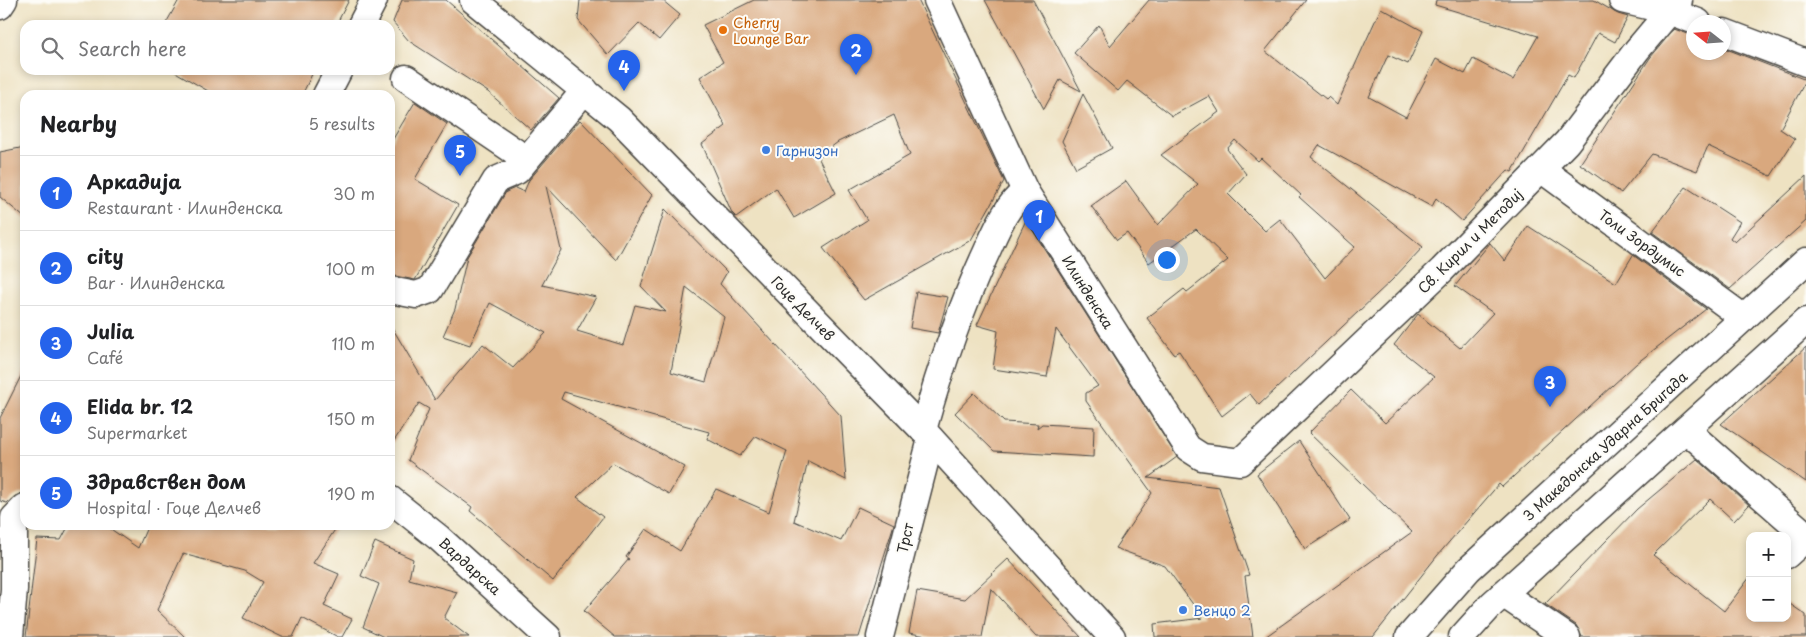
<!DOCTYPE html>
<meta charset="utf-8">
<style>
body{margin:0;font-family:"Playpen Sans",sans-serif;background:#f2f2f2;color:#202124}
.controls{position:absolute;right:15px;bottom:15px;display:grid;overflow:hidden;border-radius:10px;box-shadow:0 2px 8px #0003}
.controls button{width:45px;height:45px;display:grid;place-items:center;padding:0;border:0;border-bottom:1px solid #e0e0e0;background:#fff;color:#202124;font:25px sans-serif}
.compass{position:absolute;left:1686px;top:15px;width:45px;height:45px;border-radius:50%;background:#fff;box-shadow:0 2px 8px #0003;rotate:287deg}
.you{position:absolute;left:1166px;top:259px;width:18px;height:18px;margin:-12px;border:4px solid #fff;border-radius:50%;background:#1a73e8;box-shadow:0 0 0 8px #1a73e833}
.badge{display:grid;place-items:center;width:32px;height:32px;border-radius:50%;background:#2563eb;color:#fff;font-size:16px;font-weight:700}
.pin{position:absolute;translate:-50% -41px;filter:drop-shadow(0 1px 2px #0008)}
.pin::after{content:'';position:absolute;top:26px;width:18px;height:15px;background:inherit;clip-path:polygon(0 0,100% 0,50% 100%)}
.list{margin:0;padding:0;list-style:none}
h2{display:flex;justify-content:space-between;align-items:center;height:65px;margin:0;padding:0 20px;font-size:21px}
h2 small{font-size:16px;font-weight:400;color:#757577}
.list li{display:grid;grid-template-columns:32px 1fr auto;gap:15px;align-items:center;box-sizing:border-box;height:75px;padding:0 20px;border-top:1px solid #e0e0e0}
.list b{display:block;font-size:19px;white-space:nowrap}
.list p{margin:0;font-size:16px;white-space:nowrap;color:#757577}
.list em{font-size:16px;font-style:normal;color:#757577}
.icon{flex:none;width:28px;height:28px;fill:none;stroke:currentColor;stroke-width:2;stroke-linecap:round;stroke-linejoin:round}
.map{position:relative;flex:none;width:1806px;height:637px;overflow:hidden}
.search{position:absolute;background:#fff;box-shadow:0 2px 8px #0003;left:20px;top:20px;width:375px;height:55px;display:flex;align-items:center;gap:12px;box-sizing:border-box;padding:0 18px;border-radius:15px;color:#757577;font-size:19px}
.panel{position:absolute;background:#fff;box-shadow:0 2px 8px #0003;left:20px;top:90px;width:375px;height:440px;border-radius:15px}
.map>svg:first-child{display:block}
.building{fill:#d9a87e;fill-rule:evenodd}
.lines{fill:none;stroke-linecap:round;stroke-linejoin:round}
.minor-casing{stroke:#484642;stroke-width:29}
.minor{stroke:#fff;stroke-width:26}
.food-dot{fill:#e8710a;stroke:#fdfcf7;stroke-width:2}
.shop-dot{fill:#3f7fe0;stroke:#fdfcf7;stroke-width:2}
.labels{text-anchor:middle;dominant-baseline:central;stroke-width:4;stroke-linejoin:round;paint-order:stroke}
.food-label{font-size:14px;fill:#c56008;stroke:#fdfcf7;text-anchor:start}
.shop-label{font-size:14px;fill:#366cbe;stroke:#fdfcf7;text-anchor:start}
.street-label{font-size:14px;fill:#2b2b2b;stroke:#fdfcf7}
</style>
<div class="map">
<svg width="1806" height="637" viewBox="0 0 1806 637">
<rect width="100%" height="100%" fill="#fdfcf7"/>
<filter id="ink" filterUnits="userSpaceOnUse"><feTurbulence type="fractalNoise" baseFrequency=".02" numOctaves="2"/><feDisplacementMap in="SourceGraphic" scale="10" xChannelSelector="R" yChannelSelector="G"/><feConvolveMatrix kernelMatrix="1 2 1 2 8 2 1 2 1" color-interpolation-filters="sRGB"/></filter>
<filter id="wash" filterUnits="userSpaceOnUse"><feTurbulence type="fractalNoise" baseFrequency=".0096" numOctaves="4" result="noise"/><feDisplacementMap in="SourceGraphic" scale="20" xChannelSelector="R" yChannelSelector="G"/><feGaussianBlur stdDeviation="1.12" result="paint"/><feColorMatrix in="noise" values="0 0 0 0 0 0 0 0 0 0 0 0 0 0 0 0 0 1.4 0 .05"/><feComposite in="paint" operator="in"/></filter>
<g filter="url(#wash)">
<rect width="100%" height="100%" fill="#eee2c2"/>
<g id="blocks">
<!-- building -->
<g class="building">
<path d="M179 0H349L336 25H165Z"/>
<path d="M402 0H446L559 98 531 130 488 92 409 41 393 22Z"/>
<path d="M580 0H662L680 15 659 40 639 23 608 55 578 20Z"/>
<path d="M754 0H918L1004 181 971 240 864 300 823 248 867 220 849 190 910 155 894 115 838 142 818 157 836 193 794 218 776 188 736 217 732 213 702 144 726 126 700 77 723 62 703 25Z"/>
<path d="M985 0H1033L1081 91 1060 80 1044 109Z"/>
<path d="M1149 0H1306L1265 51 1326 99 1328 97 1337 105 1381 8 1423 31 1408 64 1388 55 1369 97 1406 117 1436 59 1465 74 1473 59 1513 80 1538 36 1435 5 1436 0H1594L1618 14 1628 17 1615 42 1598 33 1574 78 1568 75 1512 172 1508 170 1462 221 1436 198 1432 207 1319 145 1311 157 1423 247 1392 280 1259 405 1250 394 1222 416 1179 351 1174 354 1147 318 1184 289 1187 292 1228 260 1196 229 1149 263 1127 233 1117 240 1091 206 1126 181 1158 225 1198 184 1161 155 1219 112 1209 96 1172 116 1127 81 1118 91 1074 53 1099 25 1110 46ZM1235 140 1258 161 1261 158 1301 195 1299 197 1355 247 1325 278 1280 219 1265 231 1228 194 1246 174 1227 149Z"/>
<path d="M1674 29 1694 36V52H1724V48L1806 80 1780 129 1795 139 1771 176 1708 146 1697 171 1652 154 1621 193 1580 164 1650 58Z"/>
<path d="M172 70H314L302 95H215Z"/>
<path d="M1083 94 1112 148 1076 168 1062 141Z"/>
<path d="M415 102 447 124 415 179 458 205 415 280 390 275V144Z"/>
<path d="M580 120 652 195 616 260 546 186 561 250 542 285 596 297 577 331 623 345 635 305 666 312 641 286 665 209 727 272 720 284 841 416 846 480 808 461 794 521 841 541 858 507 894 524 859 637H615L584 611 629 559 626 557 646 529 680 551 716 489 769 512 787 451 756 436 740 456 707 439 709 432 564 392 561 399 685 467 669 494 613 463 577 497 603 517 553 581 470 511 472 507 408 460 429 409 419 403 390 447V324L435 400 483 344 513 368 546 333 490 303 470 345 443 336 455 309 467 257 506 192 515 188 524 192 529 180ZM686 287 724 317 706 382 671 372Z"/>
<path d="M25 147V218L0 197V152Z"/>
<path d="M1806 176V221L1730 289 1652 232 1686 187 1740 222 1730 238 1735 242Z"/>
<path d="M1026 220 1177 457 1148 478 1219 487 1249 575 1245 576 1253 637H1155L1154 624 1203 618 1165 566 1115 548 1152 493 1086 401V393L1098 386 1056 329 1047 377 993 369 998 331 977 325Z"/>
<path d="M1528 226 1616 283 1633 255 1706 309 1637 363 1502 487 1499 484 1437 556 1373 637H1265L1412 532 1309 433 1351 390 1385 423 1434 377 1394 345 1418 314 1460 348 1493 313 1455 286 1490 243 1505 261Z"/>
<path d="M916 292 948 297 938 333 910 328Z"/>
<path d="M1806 347V482L1721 424Z"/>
<path d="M25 368V492L15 496 7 503 0 501V418Z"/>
<path d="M974 393 1004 422 1038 424 1037 428 1042 424 1094 427 1093 457 994 451 955 413Z"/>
<path d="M1299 441 1350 520 1305 549 1257 474Z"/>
<path d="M1697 459 1749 505 1734 521 1710 499 1653 555 1724 611 1750 577V618H1787V602L1806 615V637H1582L1576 625 1545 604 1637 509Z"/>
<path d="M69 525H105L138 548 148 525H338L313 563 339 574 324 606 352 619 342 637H338L302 618 293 637H282L243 618 263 582 245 571 183 554 157 610 185 637H26L37 539 61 540Z"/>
<path d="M375 542 413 559 409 579 457 592 444 618 469 637H384L363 627 379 584 361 576Z"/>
<path d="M1008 559 1081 637H1036L991 588 982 637H933L909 633 917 591 965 599Z"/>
</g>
</g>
</g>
<g filter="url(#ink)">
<use href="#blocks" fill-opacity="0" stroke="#484642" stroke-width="1"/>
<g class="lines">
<!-- minor casing -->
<g class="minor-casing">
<g id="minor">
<path d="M473 0 619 119 923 430 1112 637"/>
<path d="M937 0 1025 191 1188 448 1202 457 1240 462 1442 270 1567 142 1637 50 1679 0"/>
<path d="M1622 0 1669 11 1698 22"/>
<path d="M0 6 4 0"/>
<path d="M361 25 374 0"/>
<path d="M1724 32 1806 63"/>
<path d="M406 78 526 159"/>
<path d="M326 95 339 70"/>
<path d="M1541 169 1744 318"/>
<path d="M390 290 416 295 430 290 496 180 517 171 585 90"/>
<path d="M923 430C940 369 960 309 987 251 997 229 1006 206 1025 191"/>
<path d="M1686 430 1806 535"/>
<path d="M390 499 439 538 548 637"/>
<path d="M1787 555 1806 538"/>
<path d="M1503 594 1567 637"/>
<path d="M10 637 14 589V518L25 507"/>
<path d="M880 637 931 439"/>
<path d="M1409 637 1469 569 1806 261"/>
<path d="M1462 637 1492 604 1806 321"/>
</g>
</g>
<!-- minor -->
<use href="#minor" class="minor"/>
</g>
</g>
<!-- markers -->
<circle class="food-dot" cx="723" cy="30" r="5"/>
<g class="shop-dot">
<circle cx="766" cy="150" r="5"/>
<circle cx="1183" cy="610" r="5"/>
</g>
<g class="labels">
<!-- food labels -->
<g class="food-label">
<text x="733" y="22">Cherry<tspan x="733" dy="16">Lounge Bar</tspan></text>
</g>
<!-- shop labels -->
<g class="shop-label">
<text x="776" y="150">Гарнизон</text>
<text x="1193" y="610">Венцо 2</text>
</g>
<!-- street labels -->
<g class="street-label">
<text transform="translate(1470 241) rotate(-45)">Св. Кирил и Методиј</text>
<text transform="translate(1642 243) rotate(36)">Толи Зордумис</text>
<text transform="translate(1088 292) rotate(58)">Илинденска</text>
<text transform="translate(803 308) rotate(46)">Гоце Делчев</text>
<text transform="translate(1605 446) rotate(-42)">3 Македонска Ударна Бригада</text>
<text transform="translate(905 538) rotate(-77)">Трст</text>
<text transform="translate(470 566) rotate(42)">Вардарска</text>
</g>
</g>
</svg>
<div class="controls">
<button>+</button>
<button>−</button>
</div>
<svg class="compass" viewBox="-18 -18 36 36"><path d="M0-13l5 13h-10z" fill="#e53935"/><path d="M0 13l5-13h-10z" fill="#757577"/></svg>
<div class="you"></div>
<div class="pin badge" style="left:1039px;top:241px">1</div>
<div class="pin badge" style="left:856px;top:75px">2</div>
<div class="pin badge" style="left:1550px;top:407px">3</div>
<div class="pin badge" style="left:624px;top:91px">4</div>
<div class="pin badge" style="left:460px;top:176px">5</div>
<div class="search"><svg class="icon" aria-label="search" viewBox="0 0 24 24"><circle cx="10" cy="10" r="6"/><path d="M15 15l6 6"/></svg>Search here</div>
<section class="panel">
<h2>Nearby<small>5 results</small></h2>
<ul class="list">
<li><span class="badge">1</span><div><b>Аркадија</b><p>Restaurant · Илинденска</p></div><em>30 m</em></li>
<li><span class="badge">2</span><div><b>city</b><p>Bar · Илинденска</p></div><em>100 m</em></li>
<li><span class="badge">3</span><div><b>Julia</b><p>Café</p></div><em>110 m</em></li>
<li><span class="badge">4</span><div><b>Elida br. 12</b><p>Supermarket</p></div><em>150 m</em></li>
<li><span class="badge">5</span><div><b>Здравствен дом</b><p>Hospital · Гоце Делчев</p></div><em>190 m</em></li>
</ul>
</section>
</div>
